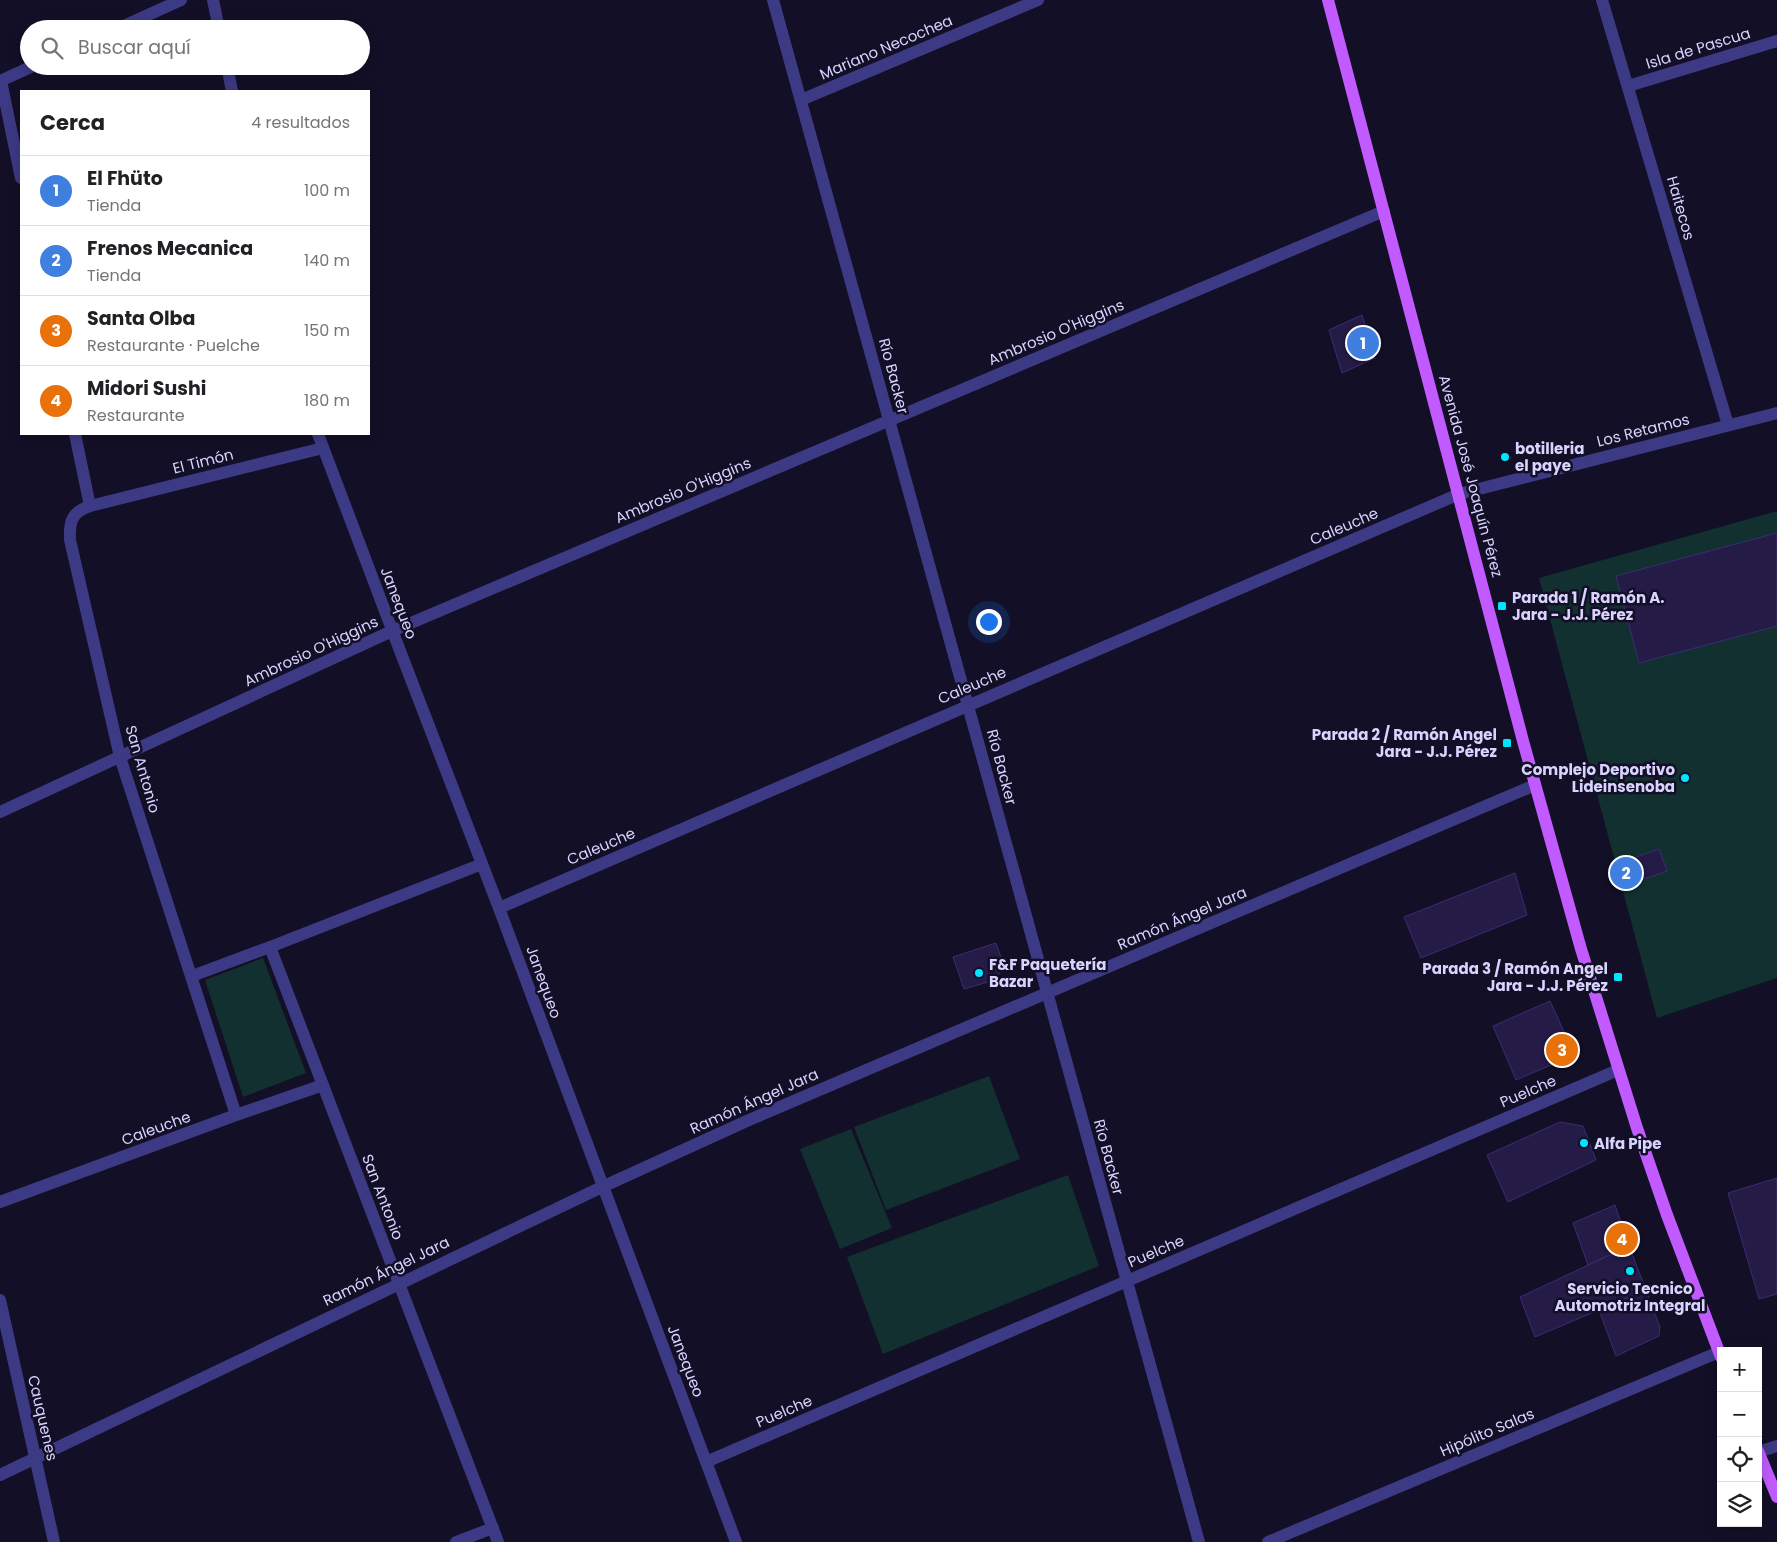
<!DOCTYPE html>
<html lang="es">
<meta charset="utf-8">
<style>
body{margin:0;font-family:Poppins,sans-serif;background:#f6f6f6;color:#202124}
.controls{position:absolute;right:15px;bottom:15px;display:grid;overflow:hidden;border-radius:0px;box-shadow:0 2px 12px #0003}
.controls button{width:45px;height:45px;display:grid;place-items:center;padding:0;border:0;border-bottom:1px solid #e0e0e0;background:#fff;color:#202124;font:25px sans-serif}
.you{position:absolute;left:988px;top:621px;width:18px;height:18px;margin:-12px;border:4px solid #fff;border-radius:50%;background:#1a73e8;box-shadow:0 0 0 8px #1a73e833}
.badge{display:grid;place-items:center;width:32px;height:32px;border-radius:50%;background:#127987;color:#fff;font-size:16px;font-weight:700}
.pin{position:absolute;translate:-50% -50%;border:2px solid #fff;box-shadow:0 1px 5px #0006}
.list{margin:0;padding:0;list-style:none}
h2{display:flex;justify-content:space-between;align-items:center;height:65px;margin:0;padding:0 20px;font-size:21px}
h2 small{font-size:16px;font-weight:400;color:#757577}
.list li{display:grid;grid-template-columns:32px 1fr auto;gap:15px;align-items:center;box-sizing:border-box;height:70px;padding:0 20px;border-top:1px solid #e0e0e0}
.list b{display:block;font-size:19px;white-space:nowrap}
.list p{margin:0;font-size:16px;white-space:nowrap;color:#757577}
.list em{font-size:16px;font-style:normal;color:#757577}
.icon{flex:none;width:28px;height:28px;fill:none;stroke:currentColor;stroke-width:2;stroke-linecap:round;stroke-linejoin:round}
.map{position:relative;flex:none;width:1777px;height:1542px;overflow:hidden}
.search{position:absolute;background:#fff;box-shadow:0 2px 12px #0003;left:20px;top:20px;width:350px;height:55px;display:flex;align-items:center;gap:12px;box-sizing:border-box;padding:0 18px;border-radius:28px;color:#757577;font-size:19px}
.panel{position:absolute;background:#fff;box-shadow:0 2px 12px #0003;left:20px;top:90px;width:350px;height:345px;border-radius:0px}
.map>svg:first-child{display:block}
.green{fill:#12302f}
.building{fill:#241b47;stroke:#3b2d73}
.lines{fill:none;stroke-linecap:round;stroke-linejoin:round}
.lane{stroke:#3d3a85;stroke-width:12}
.street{stroke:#3d3a85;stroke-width:12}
.primary{stroke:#c25bff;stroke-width:12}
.poi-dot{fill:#00e5ff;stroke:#130f26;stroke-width:2}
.labels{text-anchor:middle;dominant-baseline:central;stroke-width:5;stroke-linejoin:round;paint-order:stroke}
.street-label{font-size:15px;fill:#d9d4ff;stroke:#130f26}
.poi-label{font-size:15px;font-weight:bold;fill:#d9d4ff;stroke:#130f26;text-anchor:start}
</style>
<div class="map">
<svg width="1777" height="1542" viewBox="0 0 1777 1542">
<rect width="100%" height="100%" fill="#130f26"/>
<!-- green -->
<g class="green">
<path d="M1777 511V978L1657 1018 1539 578Z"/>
<path d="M263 958 306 1073 243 1097 205 980Z"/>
<path d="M989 1076 1020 1159 886 1210 854 1127Z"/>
<path d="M851 1129 892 1228 840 1249 800 1149Z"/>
<path d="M1068 1175 1099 1266 883 1354 847 1257Z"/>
</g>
<!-- building -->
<g class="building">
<path d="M1362 315 1375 358 1342 373 1329 330Z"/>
<path d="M1777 533V626L1639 663 1616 576Z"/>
<path d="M1659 849 1667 871 1630 884 1622 862Z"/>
<path d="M1515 873 1527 915 1421 958 1404 917Z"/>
<path d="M996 943 1004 966 995 980 964 989 953 957Z"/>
<path d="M1550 1001 1570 1045 1563 1060 1516 1080 1493 1026Z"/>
<path d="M1560 1122 1583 1126 1596 1160 1508 1202 1487 1155Z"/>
<path d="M1777 1178V1294L1759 1299 1728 1193Z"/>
<path d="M1615 1205 1629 1246 1588 1265 1573 1223Z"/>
<path d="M1629 1246 1646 1290 1535 1337 1520 1297Z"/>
<path d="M1646 1290 1660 1327 1659 1336 1616 1356 1599 1310Z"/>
</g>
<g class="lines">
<!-- lane -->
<path class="lane" d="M1758 1452 1777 1446"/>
<!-- street -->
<g class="street">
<path d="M213 0 219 29"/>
<path d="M773 0 1199 1542"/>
<path d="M1602 0 1728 425"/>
<path d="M117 29 181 0"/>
<path d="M227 66 232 91"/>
<path d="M0 81 33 66"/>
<path d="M1 81 21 178"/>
<path d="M1628 86 1777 41"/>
<path d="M801 100 1038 0"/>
<path d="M75 434 90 506"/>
<path d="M318 434 402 656 499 908 736 1542"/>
<path d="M0 812 392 631 1384 211"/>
<path d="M499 908 1459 494 1777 413"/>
<path d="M270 947 498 1542"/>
<path d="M192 976 270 947 482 864"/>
<path d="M236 1115 120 757 70 540C69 521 72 512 90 506L323 448"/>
<path d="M0 1202 236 1115 323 1085"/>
<path d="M0 1300 54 1542"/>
<path d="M706 1462 1618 1070"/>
<path d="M0 1475 602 1187 749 1120 1535 785"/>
<path d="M456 1542 493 1528"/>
<path d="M1268 1542 1719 1352"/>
</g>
<!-- primary -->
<g class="primary">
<path d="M1328 0 1523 741 1581 949 1637 1128 1667 1215 1721 1357"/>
<path d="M1758 1451 1777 1497"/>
</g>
</g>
<!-- markers -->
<g class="poi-dot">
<circle cx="1505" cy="457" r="5"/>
<rect x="1497" y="601" width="10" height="10" rx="2.5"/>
<rect x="1502" y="738" width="10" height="10" rx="2.5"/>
<circle cx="1685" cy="778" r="5"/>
<circle cx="979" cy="973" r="5"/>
<rect x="1613" y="972" width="10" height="10" rx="2.5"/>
<circle cx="1584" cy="1143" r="5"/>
<circle cx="1630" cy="1271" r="5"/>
</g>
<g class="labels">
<!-- street labels -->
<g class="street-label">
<text transform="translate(886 47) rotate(-23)">Mariano Necochea</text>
<text transform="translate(1698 48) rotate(-17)">Isla de Pascua</text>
<text transform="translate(1681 208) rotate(74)">Haitecos</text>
<text transform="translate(1056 332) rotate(-23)">Ambrosio O'Higgins</text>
<text transform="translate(894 376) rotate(75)">Río Backer</text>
<text transform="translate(1643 430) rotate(-14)">Los Retamos</text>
<text transform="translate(203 461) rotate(-14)">El Timón</text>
<text transform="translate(1471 476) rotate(75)">Avenida José Joaquín Pérez</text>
<text transform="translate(683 490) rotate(-23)">Ambrosio O'Higgins</text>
<text transform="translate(1344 526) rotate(-23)">Caleuche</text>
<text transform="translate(399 603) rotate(69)">Janequeo</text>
<text transform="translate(311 651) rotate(-25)">Ambrosio O'Higgins</text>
<text transform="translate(972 685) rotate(-23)">Caleuche</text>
<text transform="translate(1002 767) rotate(75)">Río Backer</text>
<text transform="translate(143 769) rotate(74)">San Antonio</text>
<text transform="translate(601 846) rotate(-23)">Caleuche</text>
<text transform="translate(1182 918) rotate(-23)">Ramón Ángel Jara</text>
<text transform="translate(544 982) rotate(70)">Janequeo</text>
<text transform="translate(1528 1091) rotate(-23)">Puelche</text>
<text transform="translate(754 1101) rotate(-24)">Ramón Ángel Jara</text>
<text transform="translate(156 1128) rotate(-20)">Caleuche</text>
<text transform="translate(1109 1157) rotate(75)">Río Backer</text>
<text transform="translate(383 1197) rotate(69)">San Antonio</text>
<text transform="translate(1156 1251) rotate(-23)">Puelche</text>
<text transform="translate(386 1271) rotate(-26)">Ramón Ángel Jara</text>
<text transform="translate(686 1361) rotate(69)">Janequeo</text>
<text transform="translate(784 1411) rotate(-23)">Puelche</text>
<text transform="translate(43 1418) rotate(77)">Cauquenes</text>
<text transform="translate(1487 1432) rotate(-23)">Hipólito Salas</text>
</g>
<!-- poi labels -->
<g class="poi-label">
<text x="1515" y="448">botilleria<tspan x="1515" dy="17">el paye</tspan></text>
<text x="1512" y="597">Parada 1 / Ramón A.<tspan x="1512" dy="17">Jara - J.J. Pérez</tspan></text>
<text x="1497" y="734" text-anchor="end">Parada 2 / Ramón Angel<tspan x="1497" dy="17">Jara - J.J. Pérez</tspan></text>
<text x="1675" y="769" text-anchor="end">Complejo Deportivo<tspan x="1675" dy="17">Lideinsenoba</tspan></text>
<text x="989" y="964">F&amp;F Paquetería<tspan x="989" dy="17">Bazar</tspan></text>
<text x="1608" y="968" text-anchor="end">Parada 3 / Ramón Angel<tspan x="1608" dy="17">Jara - J.J. Pérez</tspan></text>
<text x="1594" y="1143">Alfa Pipe</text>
<text x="1630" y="1288" text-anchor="middle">Servicio Tecnico<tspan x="1630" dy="17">Automotriz Integral</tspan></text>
</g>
</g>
</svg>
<div class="controls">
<button>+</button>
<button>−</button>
<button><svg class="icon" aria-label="locate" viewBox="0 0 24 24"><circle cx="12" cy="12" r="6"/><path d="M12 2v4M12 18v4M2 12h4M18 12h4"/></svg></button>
<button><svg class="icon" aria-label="layers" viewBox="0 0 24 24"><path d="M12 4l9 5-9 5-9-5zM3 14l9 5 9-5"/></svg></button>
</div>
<div class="you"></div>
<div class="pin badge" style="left:1363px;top:343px;background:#3f7fe0">1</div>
<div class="pin badge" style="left:1626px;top:873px;background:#3f7fe0">2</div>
<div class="pin badge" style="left:1562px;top:1050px;background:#e8710a">3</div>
<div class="pin badge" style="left:1622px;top:1239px;background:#e8710a">4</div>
<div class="search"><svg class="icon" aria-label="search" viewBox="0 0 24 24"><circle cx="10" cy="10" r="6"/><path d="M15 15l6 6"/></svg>Buscar aquí</div>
<section class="panel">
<h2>Cerca<small>4 resultados</small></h2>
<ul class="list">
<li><span class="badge" style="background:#3f7fe0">1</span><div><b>El Fhüto</b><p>Tienda</p></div><em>100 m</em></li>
<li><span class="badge" style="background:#3f7fe0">2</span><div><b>Frenos Mecanica</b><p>Tienda</p></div><em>140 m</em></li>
<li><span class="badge" style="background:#e8710a">3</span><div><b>Santa Olba</b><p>Restaurante · Puelche</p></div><em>150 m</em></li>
<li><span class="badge" style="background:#e8710a">4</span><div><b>Midori Sushi</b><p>Restaurante</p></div><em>180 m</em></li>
</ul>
</section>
</div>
